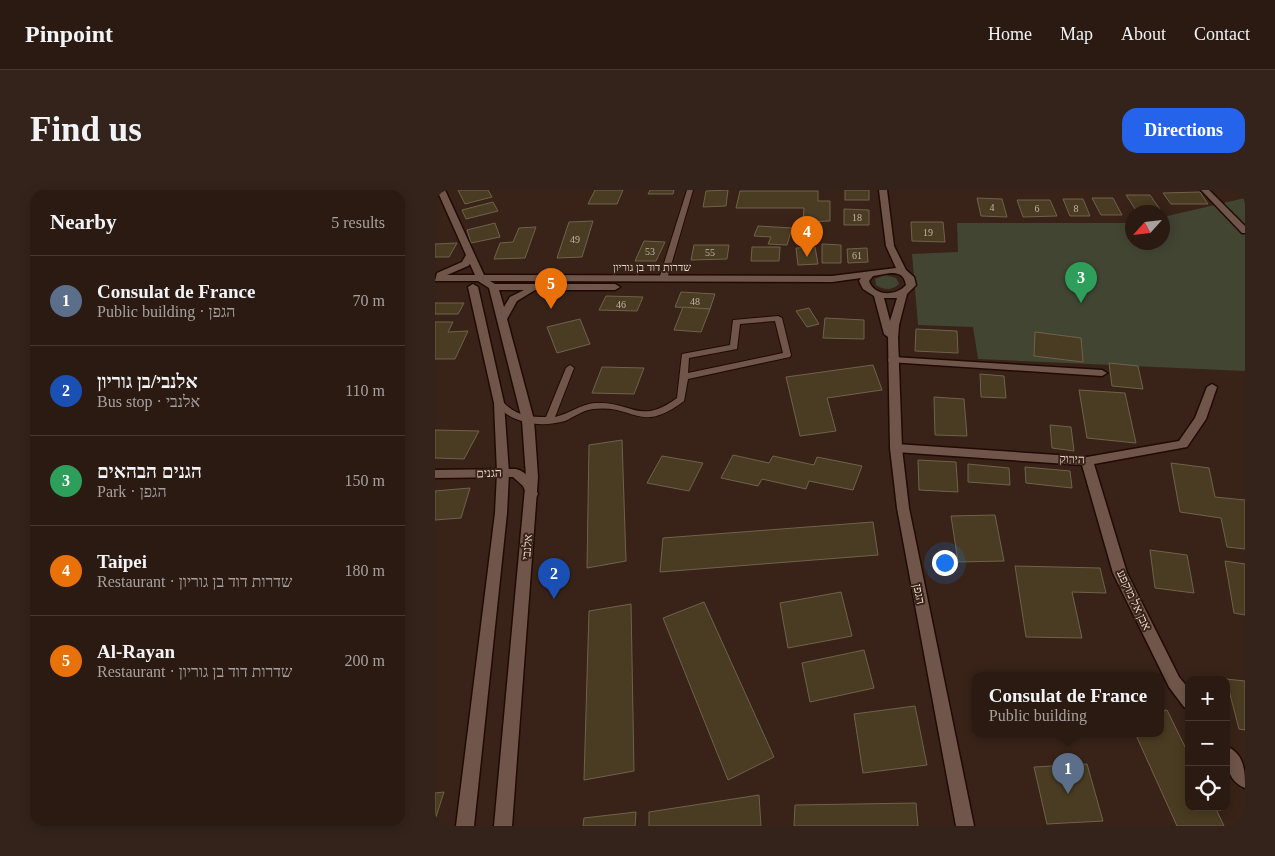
<!DOCTYPE html>
<meta charset="utf-8">
<style>
body{margin:0;font-family:"Times New Roman",Heebo,serif;background:#33231b;color:#f1f3f6}
.controls{position:absolute;right:15px;bottom:15px;display:grid;overflow:hidden;border-radius:10px;box-shadow:0 2px 12px #0003}
.controls button{width:45px;height:45px;display:grid;place-items:center;padding:0;border:0;border-bottom:1px solid #473832;background:#2b1a12;color:#f1f3f6;font:25px sans-serif}
.compass{position:absolute;left:690px;top:15px;width:45px;height:45px;border-radius:50%;background:#2b1a12;box-shadow:0 2px 12px #0003;rotate:243deg}
.you{position:absolute;left:509px;top:372px;width:18px;height:18px;margin:-12px;border:4px solid #fff;border-radius:50%;background:#1a73e8;box-shadow:0 0 0 8px #1a73e833}
.badge{display:grid;place-items:center;width:32px;height:32px;border-radius:50%;background:#2563eb;color:#fff;font-size:16px;font-weight:700}
.pin{position:absolute;translate:-50% -41px;filter:drop-shadow(0 1px 2px #0008)}
.pin::after{content:'';position:absolute;top:26px;width:18px;height:15px;background:inherit;clip-path:polygon(0 0,100% 0,50% 100%)}
.popup{position:absolute;left:537px;top:482px;width:192px;height:65px;box-sizing:border-box;display:grid;place-content:center;border-radius:10px;background:#2b1a12;filter:drop-shadow(0 1px 4px #0005);font-size:16px;white-space:nowrap;color:#a6a19f}
.popup b{font-size:19px;color:#f1f3f6}
.popup::after{content:'';position:absolute;left:50%;top:100%;margin-left:-10px;border:10px solid transparent;border-top-color:#2b1a12}
.list{margin:0;padding:0;list-style:none}
h2{display:flex;justify-content:space-between;align-items:center;height:65px;margin:0;padding:0 20px;font-size:21px}
h2 small{font-size:16px;font-weight:400;color:#a6a19f}
.list li{display:grid;grid-template-columns:32px 1fr auto;gap:15px;align-items:center;box-sizing:border-box;height:90px;padding:0 20px;border-top:1px solid #473832}
.list b{display:block;font-size:19px;white-space:nowrap}
.list p{margin:0;font-size:16px;white-space:nowrap;color:#a6a19f}
.list em{font-size:16px;font-style:normal;color:#a6a19f}
.icon{flex:none;width:28px;height:28px;fill:none;stroke:currentColor;stroke-width:2;stroke-linecap:round;stroke-linejoin:round}
.map{position:relative;flex:none;width:810px;height:636px;overflow:hidden;border-radius:15px}
header{display:flex;align-items:center;gap:30px;box-sizing:border-box;height:70px;padding:0 25px;background:#2b1a12;border-bottom:1px solid #473832}
header strong{font-size:24px}
nav{display:flex;gap:28px;margin-inline-start:auto;font-size:18px}
.intro{display:flex;align-items:center;justify-content:space-between;box-sizing:border-box;height:120px;padding:0 30px}
h1{margin:0;font-size:35px}
.button{padding:12px 22px;border-radius:15px;background:#2563eb;color:#fff;font-size:18px;font-weight:700}
main{display:flex;gap:30px;padding:0 30px}
aside{flex:1;background:#2b1a12;border-radius:15px;box-shadow:0 2px 12px #0003}
.map>svg:first-child{display:block}
.green{fill:#434533}
.building{fill:#4a3c22;stroke:#70624a}
.lines{fill:none;stroke-linecap:round;stroke-linejoin:round}
.lane-casing{stroke:#1f0b03;stroke-width:2}
.street-casing{stroke:#1f0b03;stroke-width:3}
.secondary-casing{stroke:#1f0b03;stroke-width:3}
.lane{fill:#70564a;fill-rule:evenodd}
.street{fill:#70564a;fill-rule:evenodd}
.secondary{fill:#70564a;fill-rule:evenodd}
.labels{text-anchor:middle;dominant-baseline:central;stroke-width:4;stroke-linejoin:round;paint-order:stroke}
.number-label{font-size:10px;fill:#c2b2a7}
.far-street-label{font-size:11px;fill:#eadad3;stroke:#392318}
.street-label{font-size:12px;fill:#eadad3;stroke:#392318}
</style>
<header>
<strong>Pinpoint</strong>
<nav><a>Home</a><a>Map</a><a>About</a><a>Contact</a></nav>
</header>
<div class="intro"><h1>Find us</h1><a class="button">Directions</a></div>
<main>
<aside>
<h2>Nearby<small>5 results</small></h2>
<ul class="list">
<li><span class="badge" style="background:#5c6f8a">1</span><div><b>Consulat de France</b><p>Public building · הגפן</p></div><em>70 m</em></li>
<li><span class="badge" style="background:#1a4fb4">2</span><div><b>אלנבי/בן גוריון</b><p>Bus stop · אלנבי</p></div><em>110 m</em></li>
<li><span class="badge" style="background:#2e9e5b">3</span><div><b>הגנים הבהאים</b><p>Park · הגפן</p></div><em>150 m</em></li>
<li><span class="badge" style="background:#e8710a">4</span><div><b>Taipei</b><p>Restaurant · שדרות דוד בן גוריון</p></div><em>180 m</em></li>
<li><span class="badge" style="background:#e8710a">5</span><div><b>Al-Rayan</b><p>Restaurant · שדרות דוד בן גוריון</p></div><em>200 m</em></li>
</ul>
</aside>
<div class="map">
<svg width="810" height="636" viewBox="0 0 810 636">
<rect width="100%" height="100%" fill="#392318"/>
<!-- green -->
<g class="green">
<path d="M810 8V181L543 169 538 137 483 135 477 64 523 62 522 33H697L698 52H728V27Z"/>
<path d="M450 85 461 88 464 94C457 101 448 100 441 95L440 89Z"/>
</g>
<!-- building -->
<g class="building">
<path d="M23 0H53L57 7 30 14Z"/>
<path d="M160 0H188L182 14H153Z"/>
<path d="M215 0H239L238 4H213Z"/>
<path d="M293 0 291 16 268 17 271 1Z"/>
<rect x="410" y="0" width="24" height="10"/>
<path d="M305 1H383V11H395V31L368 32 369 18H301Z"/>
<path d="M765 2 773 14H736L728 3Z"/>
<path d="M691 5H715L727 22H702Z"/>
<path d="M542 8 567 9 572 27 546 26Z"/>
<path d="M657 8H678L687 25H666Z"/>
<path d="M628 9H648L655 26H635Z"/>
<path d="M582 10H615L622 26 588 27Z"/>
<path d="M58 12 63 21 31 29 27 20Z"/>
<path d="M409 19 434 20V35H409Z"/>
<path d="M158 31 147 67 122 68 134 32Z"/>
<path d="M476 32H508L510 52 477 51Z"/>
<path d="M60 33 65 47 36 53 32 40Z"/>
<path d="M323 36 357 38 352 55 333 54 336 47 319 46Z"/>
<path d="M101 37 90 68 59 69 65 53 78 52 84 38Z"/>
<path d="M209 51 230 52 221 71H200Z"/>
<path d="M22 53 14 67H0V54Z"/>
<path d="M387 54 406 55V73H387Z"/>
<path d="M259 55H294L292 69 256 70Z"/>
<path d="M317 57H345L344 71H316Z"/>
<path d="M380 57 383 74 363 75 361 58Z"/>
<path d="M432 58 433 72 413 73 412 59Z"/>
<path d="M246 102 280 104 275 119 240 117Z"/>
<path d="M171 106 208 107 202 121 164 120Z"/>
<path d="M0 113H29L23 124H0Z"/>
<path d="M248 117 275 119 266 142 239 140Z"/>
<path d="M374 118 384 134 372 137 361 121Z"/>
<path d="M390 128 429 130V149L388 148Z"/>
<path d="M145 129 155 154 122 163 112 137Z"/>
<path d="M0 132H18L13 142 33 141 20 169H0Z"/>
<path d="M481 139 522 141 523 163 480 161Z"/>
<path d="M600 142 646 148 648 172 599 166Z"/>
<path d="M674 173 703 176 708 199 677 196Z"/>
<path d="M438 175 447 200 392 208 401 241 365 246 351 187Z"/>
<path d="M167 177 209 178 199 204 157 203Z"/>
<path d="M545 184 569 186 571 208 546 207Z"/>
<path d="M644 200 690 203 701 253 652 248Z"/>
<path d="M499 207 529 209 532 246 500 245Z"/>
<path d="M615 235 636 237 639 261 617 258Z"/>
<path d="M0 240 44 241 29 269 0 268Z"/>
<path d="M187 250 191 371 152 378 154 255Z"/>
<path d="M298 265 334 273 338 266 379 275 382 267 427 276 418 300 374 291 371 299 327 289 323 296 286 288Z"/>
<path d="M227 266 268 273 254 301 212 293Z"/>
<path d="M483 270 521 272 523 302 484 300Z"/>
<path d="M736 273 774 278 780 307 810 310V359L792 357 786 328 745 322Z"/>
<path d="M533 274 574 278 575 295 533 292Z"/>
<path d="M590 277 635 281 637 298 591 293Z"/>
<path d="M35 298 26 328 0 330V301Z"/>
<path d="M560 325 569 371 523 372 516 326Z"/>
<path d="M438 332 443 365 225 382 228 348Z"/>
<path d="M715 360 752 365 759 403 720 398Z"/>
<path d="M790 371 810 374V425L799 423Z"/>
<path d="M580 376 665 378 671 403 637 402 647 448 591 447Z"/>
<path d="M406 402 417 446 353 458 345 413Z"/>
<path d="M269 412 339 567 293 590 228 428Z"/>
<path d="M196 414 199 581 149 590 154 421Z"/>
<path d="M429 460 439 498 375 512 367 473Z"/>
<path d="M791 489 810 491V540L804 539Z"/>
<path d="M480 516 492 575 428 583 419 524Z"/>
<path d="M732 520 754 565V617H780L789 636H742L700 543H726V521Z"/>
<path d="M652 574 668 631 612 634 599 577Z"/>
<path d="M9 602 0 630V603Z"/>
<path d="M324 605 326 636H214V622Z"/>
<path d="M481 613 483 636H359L360 615Z"/>
<path d="M201 622 200 636H148L149 628Z"/>
</g>
<g class="lines">
<!-- lane casing -->
<g class="lane-casing">
<g id="lane">
<path d="M252 0H258L232 89 225 91 224 89Z"/>
<path d="M343 126 347 128 356 165 355 167 253 189 249 211C204 245 200 214 158 219 148 220 139 227 130 231 106 238 75 234 60 213L61 211H67C80 225 92 227 111 227L131 178 135 175 139 178 120 227C134 224 146 214 160 213 198 211 204 236 242 208L247 164 295 155 298 130ZM340 131 348 163 253 183 254 168 302 159 305 134Z"/>
</g>
</g>
<!-- street casing -->
<g class="street-casing">
<g id="street">
<path d="M766 0H774L810 36V43H807Z"/>
<path d="M458 167 667 180 672 183 667 186 454 172 453 170 454 168Z"/>
<path d="M777 194 782 197 771 229 752 257 659 274 692 383 744 487 754 499V519L749 517 734 497 678 383 647 275 461 262 455 258 461 254 652 267 744 251 760 228 772 197Z"/>
<path d="M81 279C93 282 99 293 103 304L101 307H93L88 296 78 287 0 288V280Z"/>
<path d="M791 556C810 564 810 582 810 598 792 591 791 573 791 556Z"/>
</g>
</g>
<!-- secondary casing -->
<g class="secondary-casing">
<g id="secondary">
<path d="M2 0H10L49 85 397 86 461 78 451 56 444 0H452L459 56 471 80 479 87 481 95 472 104 464 135 463 148 467 258 474 318 539 636H521L462 318 455 258 453 147 449 144 439 106 428 99 424 91 426 88 397 92 55 91 60 94H180L185 97 180 100H100L82 111 72 129 99 230 103 287 77 636H59L91 287 87 230 54 98 43 91H0L2 83 27 72 31 65ZM35 74 40 85H12L33 76ZM455 83C465 83 469 85 471 95 462 106 439 107 434 91L438 86ZM64 100H89L75 107 69 117ZM449 108H462L455 131Z"/>
<path d="M38 94 43 97 69 213 74 283 72 323 39 636H21L60 323 62 283 59 213 33 97Z"/>
</g>
</g>
<!-- lane -->
<use href="#lane" class="lane"/>
<!-- street -->
<use href="#street" class="street"/>
<!-- secondary -->
<use href="#secondary" class="secondary"/>
</g>
<g class="labels">
<!-- number labels -->
<g class="number-label">
<text x="557" y="17">4</text>
<text x="602" y="18">6</text>
<text x="641" y="18">8</text>
<text x="422" y="27">18</text>
<text x="493" y="42">19</text>
<text x="140" y="49">49</text>
<text x="215" y="61">53</text>
<text x="275" y="62">55</text>
<text x="422" y="65">61</text>
<text x="260" y="111">48</text>
<text x="186" y="114">46</text>
</g>
<!-- far-street labels -->
<g class="far-street-label">
<text x="217" y="77">שדרות דוד בן גוריון</text>
</g>
<!-- street labels -->
<g class="street-label">
<text transform="translate(637 269) rotate(2)">הירוק</text>
<text transform="translate(54 283) rotate(-2)">הגנים</text>
<text transform="translate(92 357) rotate(-85)">אלנבי</text>
<text transform="translate(484 404) rotate(79)">הגפן</text>
<text transform="translate(699 410) rotate(65)">אבן אל מוקפע</text>
</g>
</g>
</svg>
<div class="controls">
<button>+</button>
<button>−</button>
<button><svg class="icon" aria-label="locate" viewBox="0 0 24 24"><circle cx="12" cy="12" r="6"/><path d="M12 2v4M12 18v4M2 12h4M18 12h4"/></svg></button>
</div>
<svg class="compass" viewBox="-18 -18 36 36"><path d="M0-13l5 13h-10z" fill="#e53935"/><path d="M0 13l5-13h-10z" fill="#a6a19f"/></svg>
<div class="you"></div>
<div class="pin badge" style="left:633px;top:604px;background:#5c6f8a">1</div>
<div class="popup"><b>Consulat de France</b>Public building</div>
<div class="pin badge" style="left:119px;top:409px;background:#1a4fb4">2</div>
<div class="pin badge" style="left:646px;top:113px;background:#2e9e5b">3</div>
<div class="pin badge" style="left:372px;top:67px;background:#e8710a">4</div>
<div class="pin badge" style="left:116px;top:119px;background:#e8710a">5</div>
</div>
</main>
